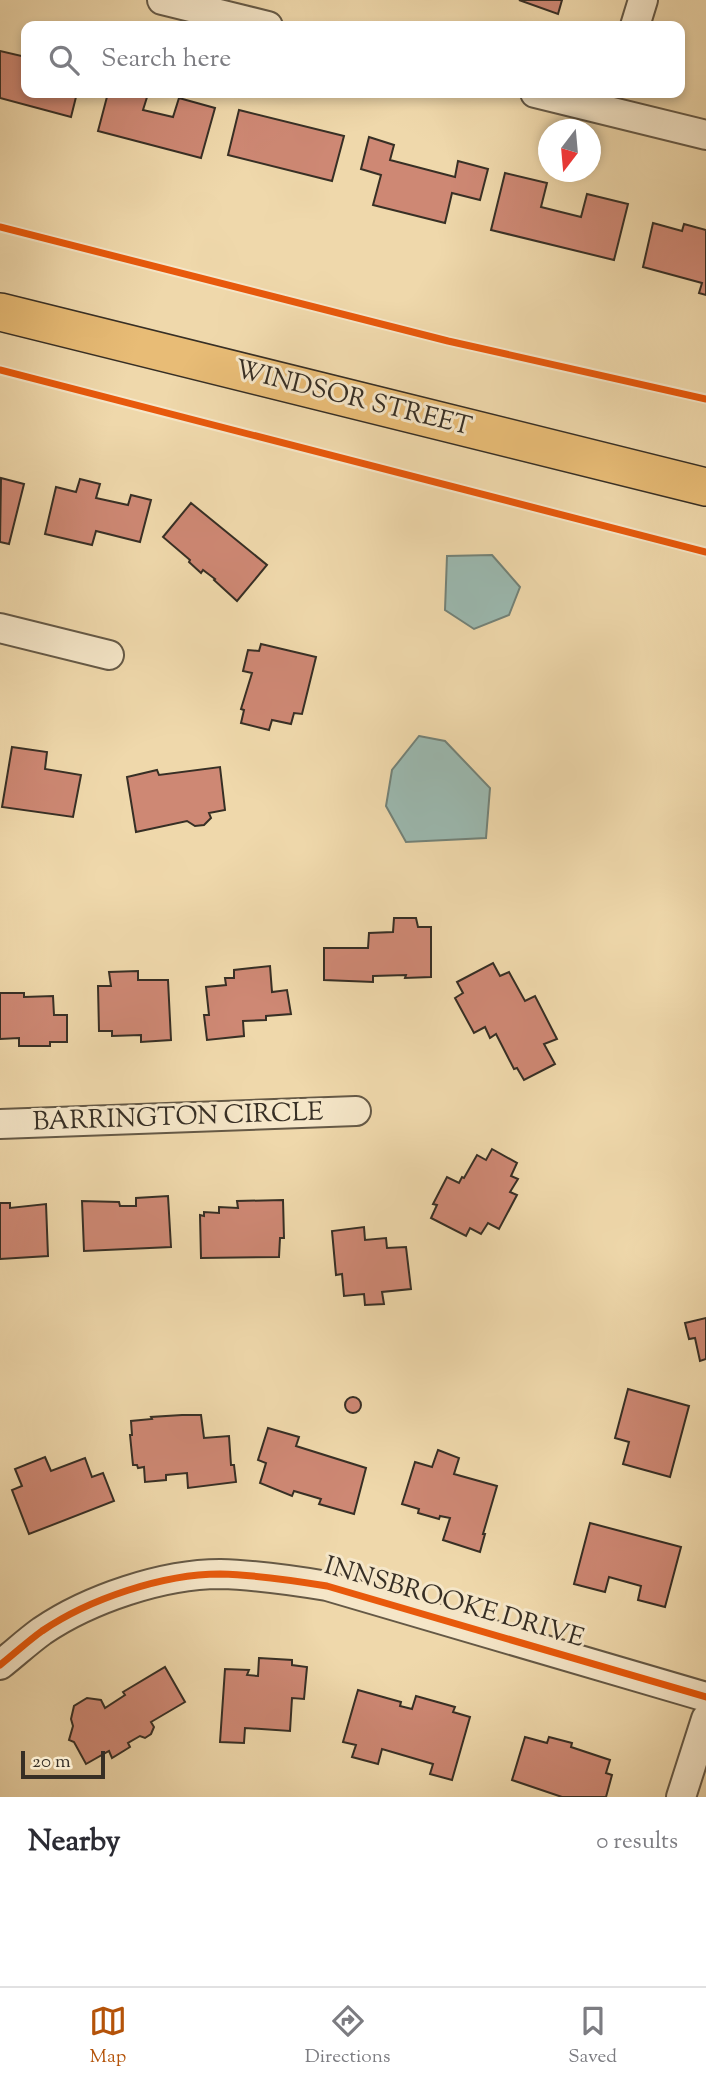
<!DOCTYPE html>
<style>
body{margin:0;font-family:"Sorts Mill Goudy",serif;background:#f2f2f3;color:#2b2b33}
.compass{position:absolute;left:538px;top:119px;width:63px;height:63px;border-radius:50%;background:#fff;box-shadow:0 4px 10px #0003;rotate:196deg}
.scale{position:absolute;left:21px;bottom:18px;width:84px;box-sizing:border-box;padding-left:7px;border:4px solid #372f25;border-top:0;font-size:19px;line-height:24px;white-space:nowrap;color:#372f25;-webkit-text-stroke:5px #f5e6c8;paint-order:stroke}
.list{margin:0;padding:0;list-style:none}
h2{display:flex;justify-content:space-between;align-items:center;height:91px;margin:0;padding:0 28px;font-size:30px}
h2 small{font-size:23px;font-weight:400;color:#7c7c81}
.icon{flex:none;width:38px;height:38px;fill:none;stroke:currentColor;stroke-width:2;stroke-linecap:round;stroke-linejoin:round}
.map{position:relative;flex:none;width:706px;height:1797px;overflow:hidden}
.search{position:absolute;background:#fff;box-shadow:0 4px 10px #0003;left:21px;right:21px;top:21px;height:77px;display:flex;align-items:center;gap:18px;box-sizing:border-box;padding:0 24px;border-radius:14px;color:#7c7c81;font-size:26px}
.sheet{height:189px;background:#fff}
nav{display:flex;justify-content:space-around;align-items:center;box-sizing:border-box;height:98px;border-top:2px solid #e1e1e2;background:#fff;font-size:19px;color:#7c7c81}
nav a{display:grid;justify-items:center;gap:4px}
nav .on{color:#b45309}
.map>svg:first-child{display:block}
.water{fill:#9bb9b0;stroke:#738278;stroke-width:2}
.building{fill:#ce8874;stroke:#372f25;stroke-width:2}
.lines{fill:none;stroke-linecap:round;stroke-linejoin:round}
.minor-casing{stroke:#655946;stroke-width:32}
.major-casing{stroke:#372f25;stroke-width:40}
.minor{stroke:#f5e6c8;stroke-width:28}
.major{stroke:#e8bc76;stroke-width:37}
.cycleway-casing{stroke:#f5e6c8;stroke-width:11}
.cycleway{stroke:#e8590c;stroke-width:7}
.labels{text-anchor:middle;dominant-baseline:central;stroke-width:6;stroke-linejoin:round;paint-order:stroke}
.street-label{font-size:26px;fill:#372f25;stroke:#f5e6c8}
</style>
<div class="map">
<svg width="706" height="1797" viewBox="0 0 706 1797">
<rect width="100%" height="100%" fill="#efd8ab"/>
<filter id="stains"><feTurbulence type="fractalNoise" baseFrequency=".00286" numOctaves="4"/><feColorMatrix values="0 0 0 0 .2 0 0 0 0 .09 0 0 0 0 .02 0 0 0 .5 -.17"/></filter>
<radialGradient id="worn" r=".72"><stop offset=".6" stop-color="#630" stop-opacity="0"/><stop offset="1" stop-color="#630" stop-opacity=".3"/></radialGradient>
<!-- water -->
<g class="water">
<path d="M492 555 520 587 509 615 474 629 445 610 447 556Z"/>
<path d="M419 736 445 741 490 788 486 838 406 842 386 806 392 770Z"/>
</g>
<!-- building -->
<g class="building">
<path d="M519 0H562L558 14Z"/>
<path d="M0 51 26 57V93H77L71 117 0 98Z"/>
<path d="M108 93 148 94 143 110 173 117 179 98 215 108 201 158 98 131Z"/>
<path d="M239 110 344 136 332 181 228 155Z"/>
<path d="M369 137 394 145 390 160 455 177 458 161 488 169 480 200 452 193 445 223 373 205 381 175 361 169Z"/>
<path d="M505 173 547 183 541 207 581 217 587 194 628 204 614 260 491 230Z"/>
<path d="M653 223 682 231 684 224 706 230V295L699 293 702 283 643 267Z"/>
<path d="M1 478 24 484 9 544 0 542Z"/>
<path d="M80 479 100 484 96 498 128 505 131 495 151 500 140 542 96 531 92 545 45 534 56 487 76 492Z"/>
<path d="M191 503 267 565 237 601 214 580 215 579 203 570 201 573 189 562 190 560 163 537Z"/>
<path d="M261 644 316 657 302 714 294 713 291 724 272 720 269 730 241 723 244 710 241 709 252 673 243 671 248 650 259 651Z"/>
<path d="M12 747 47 752 45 769 81 775 73 817 2 807Z"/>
<path d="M220 767 225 810 209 813 211 818 204 825 195 826 187 821 136 832 127 777 157 770 159 775Z"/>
<path d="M394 918H416L418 927H431V977L405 978 406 975 373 976V982L324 980V948H368L369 933 393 932Z"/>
<path d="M493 963 500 976 509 972 525 1001 535 996 557 1039 544 1044 555 1064 524 1080 517 1068 514 1069 496 1034 490 1038 485 1027 474 1033 455 998 463 993 457 982Z"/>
<path d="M270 966 272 992 287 990 291 1014 266 1016V1020L243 1021 244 1036 207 1040 204 1015H209L206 987 226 985 225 978H234V970Z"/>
<path d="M138 971V980H168L171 1040 141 1042V1035L112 1036V1031H99L98 986H111L109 972Z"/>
<path d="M0 993H24V997L53 996 54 1015H67V1042H50V1046H19V1038L0 1039Z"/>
<path d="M492 1149 517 1163 511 1176 518 1179 510 1192 517 1195 499 1229 488 1223 481 1234 470 1228 466 1236 431 1218 437 1205 433 1204 447 1177 459 1183 462 1177 464 1178 477 1155 486 1160Z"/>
<path d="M168 1196 171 1247 84 1251 82 1201 119 1202 120 1206H136V1198Z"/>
<path d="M283 1200 284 1238H280L279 1257 201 1258 200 1215 204 1216V1212L219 1213V1207L238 1208 237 1201Z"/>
<path d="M0 1203H10V1208L46 1204 48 1256 0 1259Z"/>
<path d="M364 1227 365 1240 386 1238 387 1248 406 1247 411 1289 382 1292 384 1304 365 1305 364 1294 344 1296 342 1274 336 1275 332 1231Z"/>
<path d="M706 1318V1359L700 1361 695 1338 689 1339 685 1323Z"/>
<path d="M628 1389 689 1406 670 1477 623 1464 629 1442 615 1438Z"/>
<circle cx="353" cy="1405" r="8"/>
<path d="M182 1415H201L204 1438 229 1436 231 1465H234L236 1482 188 1488 187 1473 166 1475V1480L145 1482 144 1467 138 1468 137 1465H133L130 1435H132L131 1421 152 1419 151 1417Z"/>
<path d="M268 1428 299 1437 296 1446 366 1468 354 1514 319 1504 321 1499 294 1491 292 1496 260 1483 266 1463 258 1460Z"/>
<path d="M438 1450 459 1458 454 1474 497 1486 483 1534H485L480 1552 443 1540 450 1518 440 1516 439 1519 418 1513 419 1509 402 1504 415 1462 432 1467Z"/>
<path d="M45 1457 51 1471 85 1458 92 1477 103 1473 114 1501 29 1534 12 1490 22 1486 15 1469Z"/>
<path d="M590 1523 681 1547 665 1607 638 1600 641 1586 609 1577 605 1592 574 1584Z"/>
<path d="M259 1658 292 1660V1665L307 1667 304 1699 292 1698 290 1731 245 1728 244 1743 220 1742 225 1669 249 1670 247 1675 258 1676Z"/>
<path d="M165 1667 185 1702 151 1722 154 1727 151 1734 145 1738 140 1736 128 1743 130 1747 112 1758 109 1751 86 1764 74 1742 69 1740 73 1726 71 1719 74 1706 87 1698 101 1700 105 1708 125 1695 123 1692Z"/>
<path d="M358 1690 401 1702 400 1706 412 1709 416 1696 455 1707 453 1712 470 1717 452 1780 430 1774 433 1764 382 1749 378 1764 352 1757 356 1745 343 1742Z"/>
<path d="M525 1737 547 1743 549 1737 572 1743 571 1747 610 1760 606 1773 612 1775 606 1797H562L512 1780Z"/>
</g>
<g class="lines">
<!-- minor casing -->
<g class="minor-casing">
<g id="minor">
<path d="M162 0 268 26"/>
<path d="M635 26 643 0"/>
<path d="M535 93 706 135"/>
<path d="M0 628 109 655"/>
<path d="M0 1124 356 1111"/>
<path d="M0 1665C14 1654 28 1641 42 1631 89 1599 163 1574 220 1574 256 1575 291 1580 327 1586L706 1697"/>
<path d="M681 1797 706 1719"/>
</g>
</g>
<!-- major casing -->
<g class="major-casing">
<path id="major" d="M0 312 706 487"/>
</g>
<!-- minor -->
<use href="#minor" class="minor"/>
<!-- major -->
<use href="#major" class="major"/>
<!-- cycleway casing -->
<g class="cycleway-casing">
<g id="cycleway">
<path d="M0 227 448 341 706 399"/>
<path d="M0 370 706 552"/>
<path d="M0 1665C14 1654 28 1641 42 1631 89 1599 163 1574 220 1574 256 1575 291 1580 327 1586L706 1697"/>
</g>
</g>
<!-- cycleway -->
<use href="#cycleway" class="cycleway"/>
</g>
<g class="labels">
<!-- street labels -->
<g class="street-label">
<text transform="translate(353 399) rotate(14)">WINDSOR STREET</text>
<text transform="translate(178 1118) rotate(-2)">BARRINGTON CIRCLE</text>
<text transform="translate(454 1603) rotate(16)">INNSBROOKE DRIVE</text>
</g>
</g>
<rect width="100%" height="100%" filter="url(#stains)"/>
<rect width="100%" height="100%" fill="url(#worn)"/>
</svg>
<svg class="compass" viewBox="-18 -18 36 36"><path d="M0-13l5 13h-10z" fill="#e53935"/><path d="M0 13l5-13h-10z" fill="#7c7c81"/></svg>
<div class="scale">20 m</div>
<div class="search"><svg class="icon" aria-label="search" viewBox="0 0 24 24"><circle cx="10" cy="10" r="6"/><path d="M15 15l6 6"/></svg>Search here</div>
</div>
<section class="sheet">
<h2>Nearby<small>0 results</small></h2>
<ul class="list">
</ul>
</section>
<nav>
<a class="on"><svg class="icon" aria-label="map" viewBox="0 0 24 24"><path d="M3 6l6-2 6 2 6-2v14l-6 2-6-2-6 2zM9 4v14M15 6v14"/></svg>Map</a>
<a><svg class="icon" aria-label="directions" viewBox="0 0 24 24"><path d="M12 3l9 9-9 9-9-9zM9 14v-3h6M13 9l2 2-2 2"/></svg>Directions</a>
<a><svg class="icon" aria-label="saved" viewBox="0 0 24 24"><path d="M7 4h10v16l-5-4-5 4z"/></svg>Saved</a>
</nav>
